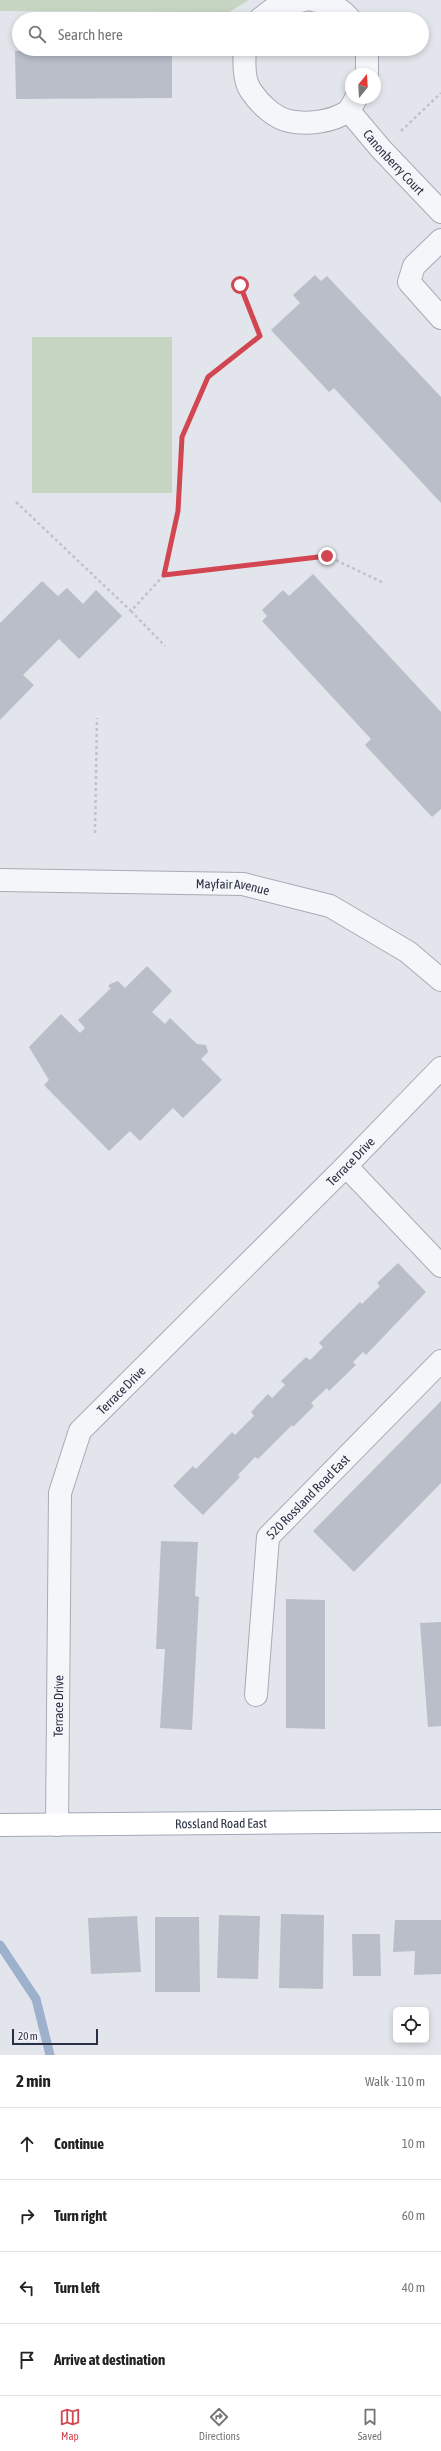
<!DOCTYPE html>
<meta charset="utf-8">
<style>
body{margin:0;font-family:"Asap Condensed",sans-serif;background:#f6f6f6;color:#222}
.controls{position:absolute;right:12px;bottom:12px;display:grid;overflow:hidden;border-radius:6px;box-shadow:0 2px 6px #0003}
.controls button{width:36px;height:36px;display:grid;place-items:center;padding:0;border:0;border-bottom:1px solid #e0e0e0;background:#fff;color:#222;font:20px sans-serif}
.compass{position:absolute;left:345px;top:68px;width:36px;height:36px;border-radius:50%;background:#fff;box-shadow:0 2px 6px #0003;rotate:18deg}
.scale{position:absolute;left:12px;bottom:10px;width:86px;box-sizing:border-box;padding-left:4px;border:2px solid #2a3144;border-top:0;font-size:11px;line-height:14px;white-space:nowrap;color:#2a3144;-webkit-text-stroke:3px #f2f4f8;paint-order:stroke}
.stop{position:absolute;width:12px;height:12px;margin:-9px;border:3px solid #d24651;border-radius:50%;background:#fff}
.stop.end{background:#d24651;border-color:#fff;box-shadow:0 1px 4px #0008}
.list{margin:0;padding:0;list-style:none}
h2{display:flex;justify-content:space-between;align-items:center;height:52px;margin:0;padding:0 16px;font-size:17px}
h2 small{font-size:13px;font-weight:400;color:#767676}
.list li{display:grid;grid-template-columns:26px 1fr auto;gap:12px;align-items:center;box-sizing:border-box;height:72px;padding:0 16px;border-top:1px solid #e0e0e0}
.list b{display:block;font-size:15px;white-space:nowrap}
.list em{font-size:13px;font-style:normal;color:#767676}
.icon{flex:none;width:22px;height:22px;fill:none;stroke:currentColor;stroke-width:2;stroke-linecap:round;stroke-linejoin:round}
.map{position:relative;flex:none;width:441px;height:2055px;overflow:hidden}
.search{position:absolute;background:#fff;box-shadow:0 2px 6px #0003;left:12px;right:12px;top:12px;height:44px;display:flex;align-items:center;gap:10px;box-sizing:border-box;padding:0 14px;border-radius:22px;color:#767676;font-size:15px}
.sheet{height:340px;background:#fff}
nav{display:flex;justify-content:space-around;align-items:center;box-sizing:border-box;height:56px;border-top:1px solid #e0e0e0;background:#fff;font-size:11px;color:#767676}
nav a{display:grid;justify-items:center;gap:2px}
nav .on{color:#d24651}
.map>svg:first-child{display:block}
.green{fill:#c7d5c3}
.lines{fill:none;stroke-linecap:round;stroke-linejoin:round}
.stream{stroke:#9db0cc;stroke-width:9}
.building{fill:#b9bec9}
.minor-casing{stroke:#a7abb6;stroke-width:24}
.major-casing{stroke:#a1a8b7;stroke-width:24}
.path{stroke:#c0c3ca;stroke-width:2.5;stroke-dasharray:3 3;stroke-linecap:butt}
.minor{stroke:#f5f6f9;stroke-width:22}
.major{stroke:#fff;stroke-width:22}
.route{stroke:#d24651;stroke-width:5}
.labels{text-anchor:middle;dominant-baseline:central;stroke-width:4;stroke-linejoin:round;paint-order:stroke}
.street-label{font-size:13px;fill:#2a3144;stroke:#f2f4f8}
</style>
<div class="map">
<svg width="441" height="2055" viewBox="0 0 441 2055">
<rect width="100%" height="100%" fill="#e2e5eb"/>
<!-- green -->
<g class="green">
<path d="M0 0H249L229 12 0 11Z"/>
<rect x="32" y="337" width="140" height="156"/>
</g>
<g class="lines">
<!-- stream -->
<path class="stream" d="M0 1945 36 1999 50 2055"/>
</g>
<!-- building -->
<g class="building">
<path d="M15 51H172V98L16 99Z"/>
<path d="M315 275 321 281 327 276 441 397V503L334 388 329 392 271 330 300 303 293 295Z"/>
<path d="M313 574 441 712V809L432 817 365 745 371 739 262 621 267 616 262 610 283 590 289 596Z"/>
<path d="M42 581 58 596 67 588 83 604 96 590 122 616 79 659 59 639 23 675 34 685 0 720V623Z"/>
<path d="M147 966 172 991 152 1012 165 1024 170 1018 197 1044 206 1045 208 1052 201 1059 222 1080 183 1118 173 1108 140 1141 130 1131 109 1151 44 1085 49 1080 29 1047 61 1014 80 1033 85 1028 78 1020 111 988 108 987 110 984 118 981 125 988Z"/>
<path d="M398 1263 426 1292 366 1355 363 1352 353 1362 356 1365 329 1391 327 1388 311 1403 314 1406 293 1427 292 1425 258 1459 255 1457 238 1475 240 1477 203 1515 173 1486 193 1466 196 1469 232 1432 235 1435 254 1416 251 1412 268 1394 272 1398 285 1385 281 1381 306 1357 310 1360 323 1347 319 1343 360 1302 362 1304 380 1286 377 1283Z"/>
<path d="M441 1401V1483L354 1572 313 1531Z"/>
<path d="M161 1541 198 1542 195 1596 199 1597 192 1730 160 1728 165 1649H156Z"/>
<path d="M286 1599 325 1600V1729L286 1728Z"/>
<path d="M441 1622V1726L428 1727 420 1623Z"/>
<path d="M281 1914 324 1915 323 1989 279 1988Z"/>
<path d="M219 1915 260 1916 258 1979 217 1978Z"/>
<path d="M137 1916 141 1972 91 1974 88 1918Z"/>
<path d="M155 1917H199L200 1992H155Z"/>
<path d="M395 1920H441V1974L414 1975 415 1951 393 1952Z"/>
<path d="M352 1934H380L381 1976H353Z"/>
</g>
<g class="lines">
<!-- minor casing -->
<g class="minor-casing">
<g id="minor">
<path d="M313 0C327 2 341 8 350 19"/>
<path d="M260 19 277 6 305 0"/>
<path d="M245 49C244 61 243 80 251 91 259 103 274 118 289 121 306 125 333 122 348 111 351 108 354 102 356 98"/>
<path d="M367 74V49"/>
<path id="s1" d="M349 111 381 149 441 212"/>
<path d="M441 240 414 266 409 282 441 318"/>
<path id="s2" d="M0 880 243 884 330 906 408 952 441 980"/>
<path d="M346 1166 441 1266"/>
<path id="s3" d="M256 1695 268 1537 441 1361"/>
<path id="s4" d="M57 1825 60 1493 80 1431 346 1166 441 1068"/>
</g>
</g>
<!-- major casing -->
<g class="major-casing">
<g id="major">
<path id="s5" d="M0 1825 441 1821"/>
</g>
</g>
<!-- path -->
<g class="path">
<path d="M401 131 441 93"/>
<path d="M16 502 131 611 164 575 178 511 182 437 209 377 261 336 240 285"/>
<path d="M164 575 327 556 384 583"/>
<path d="M131 611 165 646"/>
<path d="M95 833 97 718"/>
</g>
<!-- minor -->
<use href="#minor" class="minor"/>
<!-- major -->
<use href="#major" class="major"/>
</g>
<g class="lines">
<!-- route -->
<path class="route" d="M240 285 260 336 208 377 182 437 178 511 164 575 327 556"/>
</g>
<g class="labels">
<!-- street labels -->
<g class="street-label">
<text stroke="none"><textPath href="#s1" startOffset="68">Canonberry Court</textPath></text>
<text stroke="none"><textPath href="#s2" startOffset="233">Mayfair Avenue</textPath></text>
<text stroke="none"><textPath href="#s4" startOffset="779">Terrace Drive</textPath></text>
<text stroke="none"><textPath href="#s4" startOffset="455">Terrace Drive</textPath></text>
<text stroke="none"><textPath href="#s3" startOffset="215">520 Rossland Road East</textPath></text>
<text stroke="none"><textPath href="#s4" startOffset="119">Terrace Drive</textPath></text>
<text stroke="none"><textPath href="#s5" startOffset="221">Rossland Road East</textPath></text>
</g>
</g>
</svg>
<div class="controls">
<button><svg class="icon" aria-label="locate" viewBox="0 0 24 24"><circle cx="12" cy="12" r="6"/><path d="M12 2v4M12 18v4M2 12h4M18 12h4"/></svg></button>
</div>
<svg class="compass" viewBox="-18 -18 36 36"><path d="M0-13l5 13h-10z" fill="#e53935"/><path d="M0 13l5-13h-10z" fill="#767676"/></svg>
<div class="scale">20 m</div>
<div class="stop" style="left:240px;top:285px"></div>
<div class="stop end" style="left:327px;top:556px"></div>
<div class="search"><svg class="icon" aria-label="search" viewBox="0 0 24 24"><circle cx="10" cy="10" r="6"/><path d="M15 15l6 6"/></svg>Search here</div>
</div>
<section class="sheet">
<h2>2 min<small>Walk · 110 m</small></h2>
<ul class="list">
<li><svg class="icon" aria-label="ahead" viewBox="0 0 24 24"><path d="M12 20V5M6 11l6-6 6 6"/></svg><div><b>Continue</b></div><em>10 m</em></li>
<li><svg class="icon" aria-label="right" viewBox="0 0 24 24"><path d="M7 20v-9h11M14 6l5 5-5 5"/></svg><div><b>Turn right</b></div><em>60 m</em></li>
<li><svg class="icon" aria-label="left" viewBox="0 0 24 24"><path d="M17 20v-9H6M10 6l-5 5 5 5"/></svg><div><b>Turn left</b></div><em>40 m</em></li>
<li><svg class="icon" aria-label="arrive" viewBox="0 0 24 24"><path d="M6 21V4h12l-3 4 3 4H6"/></svg><div><b>Arrive at destination</b></div></li>
</ul>
</section>
<nav>
<a class="on"><svg class="icon" aria-label="map" viewBox="0 0 24 24"><path d="M3 6l6-2 6 2 6-2v14l-6 2-6-2-6 2zM9 4v14M15 6v14"/></svg>Map</a>
<a><svg class="icon" aria-label="directions" viewBox="0 0 24 24"><path d="M12 3l9 9-9 9-9-9zM9 14v-3h6M13 9l2 2-2 2"/></svg>Directions</a>
<a><svg class="icon" aria-label="saved" viewBox="0 0 24 24"><path d="M7 4h10v16l-5-4-5 4z"/></svg>Saved</a>
</nav>
